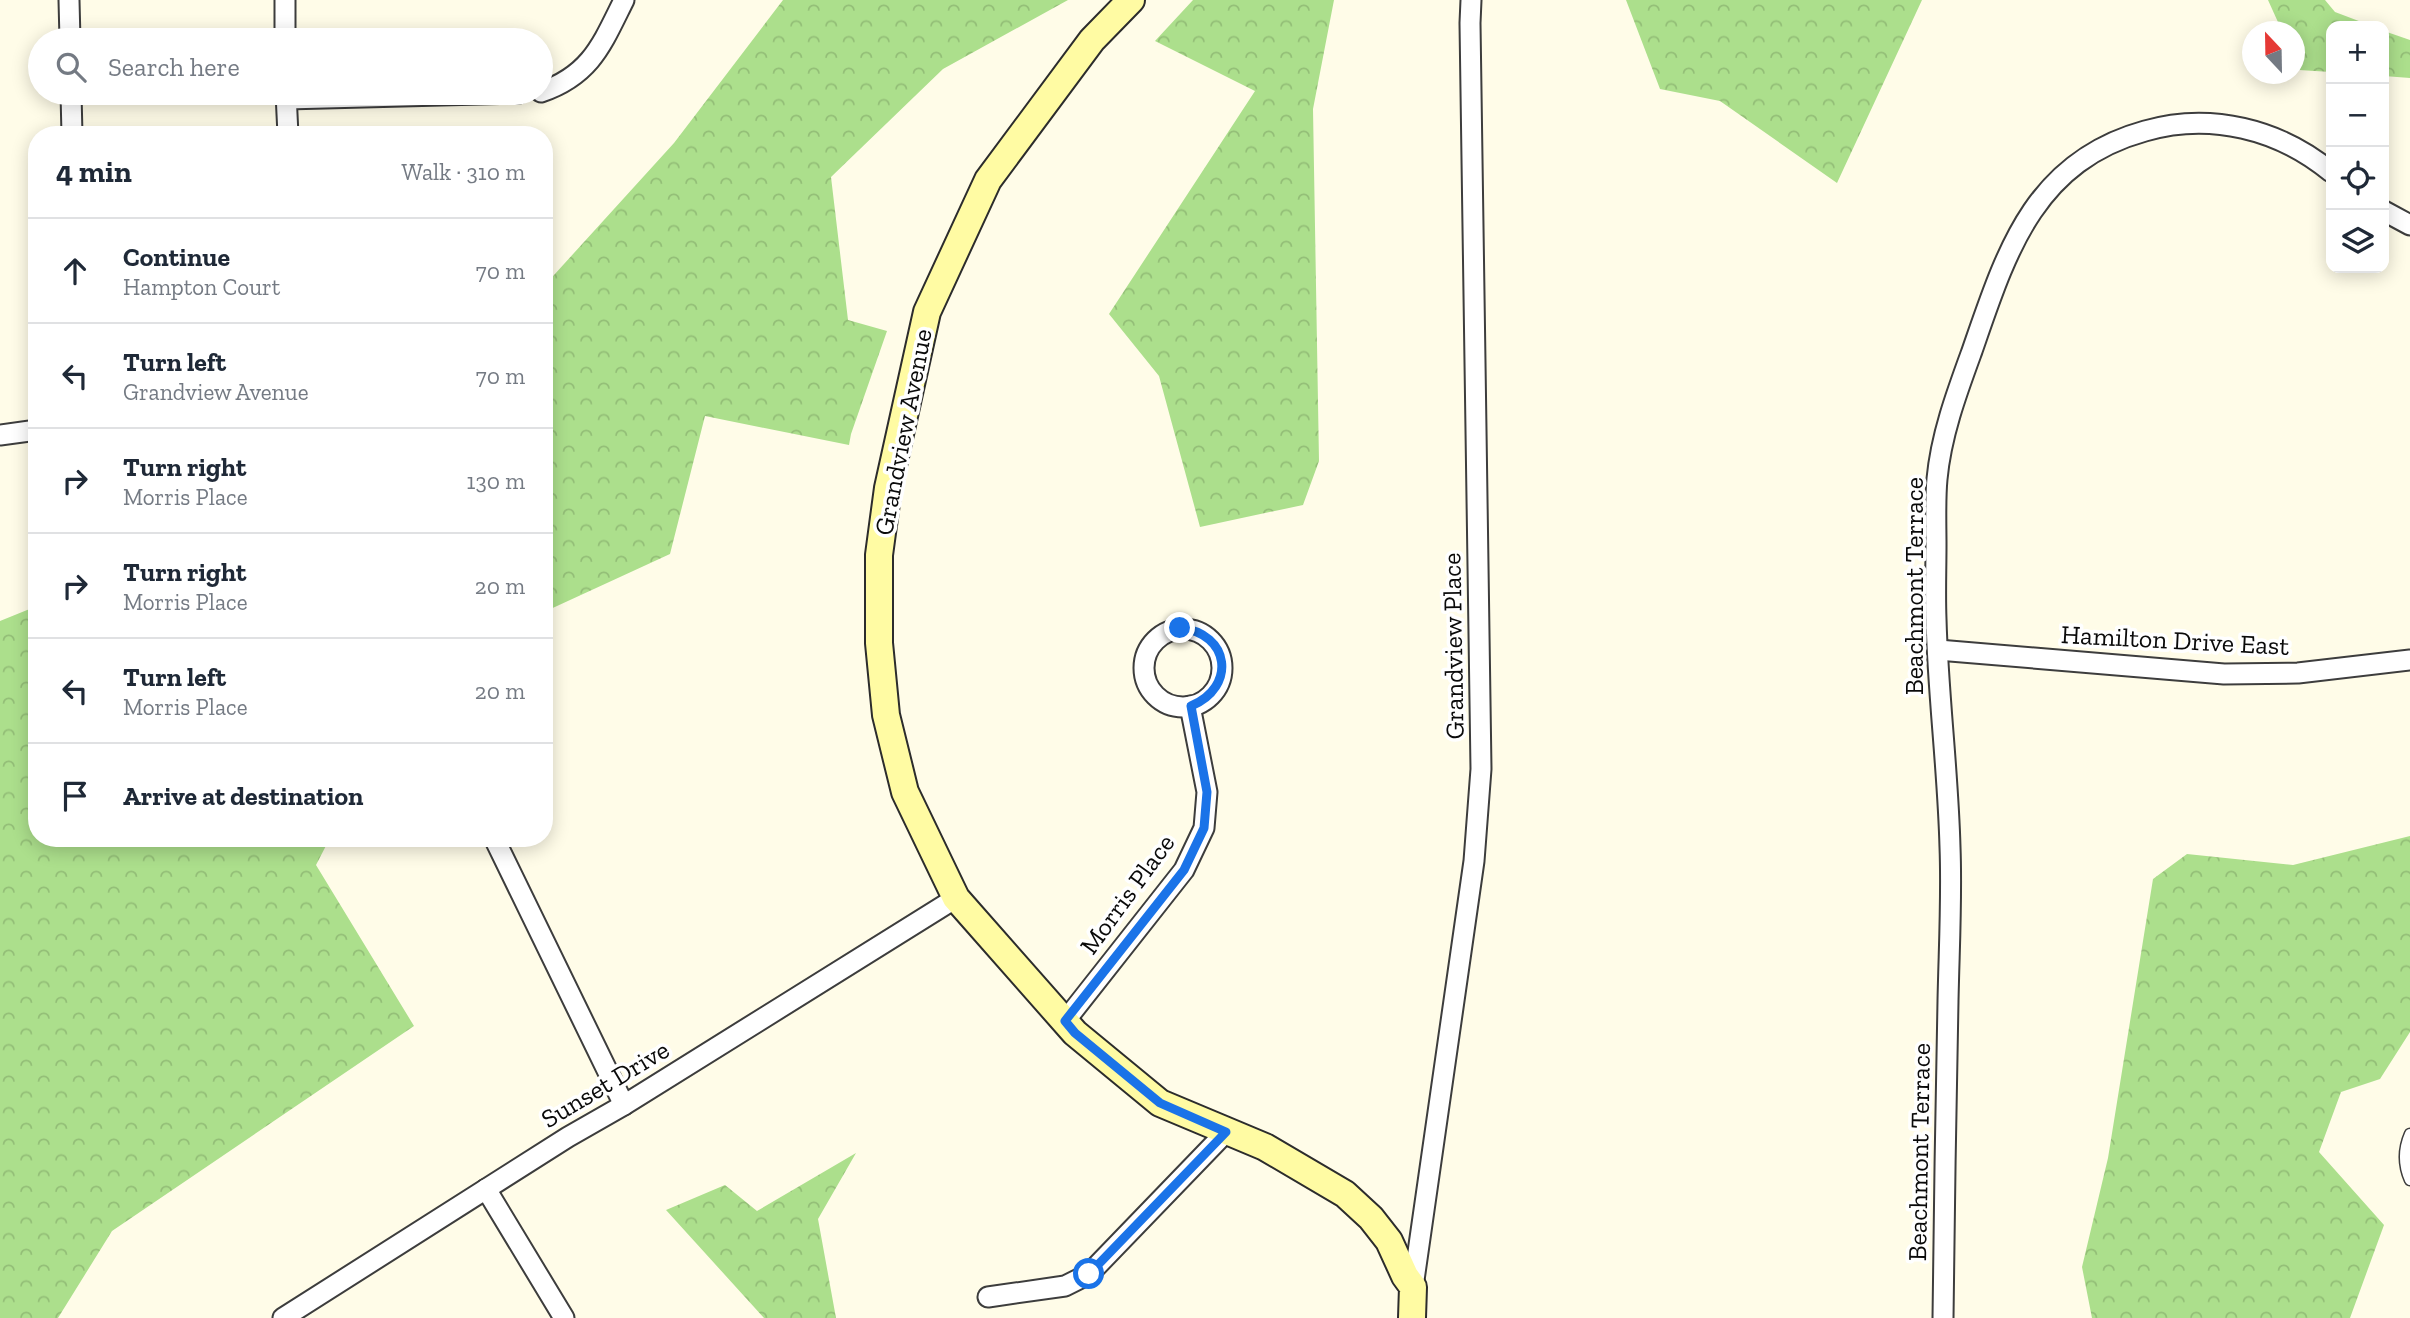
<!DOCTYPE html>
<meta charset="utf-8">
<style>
body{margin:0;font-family:"Zilla Slab",serif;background:#f2f2f3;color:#1f2937}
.controls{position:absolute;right:21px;top:21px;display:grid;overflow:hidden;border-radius:14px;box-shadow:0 4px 18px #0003}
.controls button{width:63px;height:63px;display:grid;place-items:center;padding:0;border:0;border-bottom:2px solid #e0e1e3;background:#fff;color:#1f2937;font:35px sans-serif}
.compass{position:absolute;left:2242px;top:21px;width:63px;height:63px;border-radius:50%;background:#fff;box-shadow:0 4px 18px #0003;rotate:338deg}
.stop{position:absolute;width:21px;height:21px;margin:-16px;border:5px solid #1a73e8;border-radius:50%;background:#fff}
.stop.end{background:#1a73e8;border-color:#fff;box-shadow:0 2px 7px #0008}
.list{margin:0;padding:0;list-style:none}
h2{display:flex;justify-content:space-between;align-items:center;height:91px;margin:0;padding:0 28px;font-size:30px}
h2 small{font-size:23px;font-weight:400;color:#747a83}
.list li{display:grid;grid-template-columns:46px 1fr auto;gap:21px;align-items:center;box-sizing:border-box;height:105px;padding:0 28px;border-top:2px solid #e0e1e3}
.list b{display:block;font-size:26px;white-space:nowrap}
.list p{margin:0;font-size:23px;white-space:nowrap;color:#747a83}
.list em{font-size:23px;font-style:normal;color:#747a83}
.icon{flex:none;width:38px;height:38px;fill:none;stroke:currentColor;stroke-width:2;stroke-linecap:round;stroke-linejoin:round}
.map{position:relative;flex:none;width:2410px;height:1318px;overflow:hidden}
.search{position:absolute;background:#fff;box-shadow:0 4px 18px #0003;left:28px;top:28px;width:525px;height:77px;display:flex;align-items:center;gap:18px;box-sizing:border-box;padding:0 24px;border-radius:38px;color:#747a83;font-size:26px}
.panel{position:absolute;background:#fff;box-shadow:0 4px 18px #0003;left:28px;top:126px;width:525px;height:721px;border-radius:28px}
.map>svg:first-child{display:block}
.forest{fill:url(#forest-crowns)}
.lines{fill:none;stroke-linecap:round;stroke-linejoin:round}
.service-casing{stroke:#3d3d3d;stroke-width:13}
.minor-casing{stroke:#3d3d3d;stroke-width:23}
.secondary-casing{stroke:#2c2c2c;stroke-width:30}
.service{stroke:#fff;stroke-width:10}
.minor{stroke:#fff;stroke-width:19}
.secondary{stroke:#fffba3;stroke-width:26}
.route{stroke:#1a73e8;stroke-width:9}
.labels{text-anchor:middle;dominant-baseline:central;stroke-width:7;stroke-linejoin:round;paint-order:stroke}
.street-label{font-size:26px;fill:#0a0a0a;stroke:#fff}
</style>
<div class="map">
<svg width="2410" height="1318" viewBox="0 0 2410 1318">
<defs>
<pattern id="forest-crowns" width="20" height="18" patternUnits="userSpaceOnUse" patternTransform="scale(1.75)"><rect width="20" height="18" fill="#acdf8c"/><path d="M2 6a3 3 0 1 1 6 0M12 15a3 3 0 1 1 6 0" fill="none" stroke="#93be77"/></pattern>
</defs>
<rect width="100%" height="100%" fill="#fffce8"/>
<!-- forest -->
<g class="forest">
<path d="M783 0H1068L943 69 831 177 848 320 887 331 851 434 849 445 705 416 670 554 544 612V286L674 143Z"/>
<path d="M1193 0H1334L1313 109 1319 461 1303 505 1200 527 1159 376 1109 314 1255 91 1155 41Z"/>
<path d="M1626 0H1922L1837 183 1720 101 1660 89Z"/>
<path d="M2268 0H2325L2335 12 2372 26H2331V72L2299 70 2295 59 2294 32 2282 31Z"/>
<path d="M2384 31 2410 40V78L2384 76Z"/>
<path d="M37 606V838H330L316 865 414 1026 112 1231 58 1318H0V621Z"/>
<path d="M2410 836V1032L2380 1079 2341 1092 2319 1152 2384 1225 2350 1318H2092L2082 1267 2108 1158 2153 879 2187 854 2293 865Z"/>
<path d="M856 1153 818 1219 836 1318H764L666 1210 725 1185 757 1211Z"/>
</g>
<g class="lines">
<!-- service casing -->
<g class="service-casing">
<path id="service" d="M2410 1134C2403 1150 2403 1164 2410 1180"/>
</g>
<!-- minor casing -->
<g class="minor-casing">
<g id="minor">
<path d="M69 0 70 40"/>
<path d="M285 0V40"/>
<path d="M541 92C591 75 602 44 624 0"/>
<path d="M71 93 72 135"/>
<path d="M286 93 288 135"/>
<path d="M286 99 519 93"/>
<path d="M2384 211 2410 225"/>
<path d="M0 435 37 430"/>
<circle cx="1183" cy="668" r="39"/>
<path d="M1938 650 2224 674 2298 673 2410 660"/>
<path d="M494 838 624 1105"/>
<path d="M1065 1021 1184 870 1204 828 1207 792 1190 706"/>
<path d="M486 1189 564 1318"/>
<path d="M1413 1287 1474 861 1481 769 1470 23 1471 0"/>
<path d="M988 1297 1065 1286 1089 1274 1226 1132"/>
<path d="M283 1318 568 1137 624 1105 956 898"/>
<path d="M1943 1318C1944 1212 1946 1107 1948 1001 1949 950 1952 898 1950 847 1948 770 1938 695 1936 619 1935 594 1936 569 1936 545 1936 523 1935 500 1937 479 1941 435 1957 392 1972 351 2006 253 2033 162 2145 131 2210 112 2279 129 2331 172"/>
</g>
</g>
<!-- secondary casing -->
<g class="secondary-casing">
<path id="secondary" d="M1131 0 1092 40 988 180 927 312 888 488 879 555V643L886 715 905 792 956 898 1075 1033 1160 1103 1265 1147 1345 1194 1371 1218 1389 1241 1405 1276 1413 1287 1412 1318"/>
</g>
<!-- service -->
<use href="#service" class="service"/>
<!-- minor -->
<use href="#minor" class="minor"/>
<!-- secondary -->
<use href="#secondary" class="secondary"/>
</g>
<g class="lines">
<!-- route -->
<path class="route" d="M1089 1274 1226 1132 1160 1103 1075 1033 1065 1021 1184 870 1204 828 1207 792 1191 706C1237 687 1230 633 1180 628"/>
</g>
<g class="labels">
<!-- street labels -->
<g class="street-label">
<text transform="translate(903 432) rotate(-79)">Grandview Avenue</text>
<text transform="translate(1914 586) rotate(-90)">Beachmont Terrace</text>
<text transform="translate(2175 640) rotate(3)">Hamilton Drive East</text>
<text transform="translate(1453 646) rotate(-91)">Grandview Place</text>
<text transform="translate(1127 894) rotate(-54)">Morris Place</text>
<text transform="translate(605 1084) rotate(-31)">Sunset Drive</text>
<text transform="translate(1919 1152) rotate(-89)">Beachmont Terrace</text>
</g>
</g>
</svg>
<div class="controls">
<button>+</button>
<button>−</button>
<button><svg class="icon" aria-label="locate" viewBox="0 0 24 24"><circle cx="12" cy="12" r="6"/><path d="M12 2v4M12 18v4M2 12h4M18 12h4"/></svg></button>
<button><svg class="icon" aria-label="layers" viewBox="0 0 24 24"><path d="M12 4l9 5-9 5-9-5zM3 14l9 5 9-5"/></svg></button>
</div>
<svg class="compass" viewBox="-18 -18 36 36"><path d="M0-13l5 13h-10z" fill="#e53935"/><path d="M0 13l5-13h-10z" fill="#747a83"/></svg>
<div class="stop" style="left:1089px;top:1274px"></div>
<div class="stop end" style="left:1180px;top:628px"></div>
<div class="search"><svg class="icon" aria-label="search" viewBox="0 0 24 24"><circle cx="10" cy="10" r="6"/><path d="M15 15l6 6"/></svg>Search here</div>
<section class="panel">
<h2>4 min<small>Walk · 310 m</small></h2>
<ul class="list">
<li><svg class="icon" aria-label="ahead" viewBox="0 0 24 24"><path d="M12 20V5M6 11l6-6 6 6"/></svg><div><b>Continue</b><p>Hampton Court</p></div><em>70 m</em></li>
<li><svg class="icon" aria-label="left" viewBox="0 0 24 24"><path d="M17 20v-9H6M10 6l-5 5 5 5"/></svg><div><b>Turn left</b><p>Grandview Avenue</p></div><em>70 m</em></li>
<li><svg class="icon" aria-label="right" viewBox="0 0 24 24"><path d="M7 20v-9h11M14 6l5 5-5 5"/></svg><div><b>Turn right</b><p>Morris Place</p></div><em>130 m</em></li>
<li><svg class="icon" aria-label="right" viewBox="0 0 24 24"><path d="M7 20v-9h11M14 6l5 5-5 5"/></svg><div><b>Turn right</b><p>Morris Place</p></div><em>20 m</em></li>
<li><svg class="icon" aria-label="left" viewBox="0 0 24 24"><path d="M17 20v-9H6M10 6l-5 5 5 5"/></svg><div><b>Turn left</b><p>Morris Place</p></div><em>20 m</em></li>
<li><svg class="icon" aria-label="arrive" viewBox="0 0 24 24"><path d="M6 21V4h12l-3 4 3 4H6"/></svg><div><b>Arrive at destination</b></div></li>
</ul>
</section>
</div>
